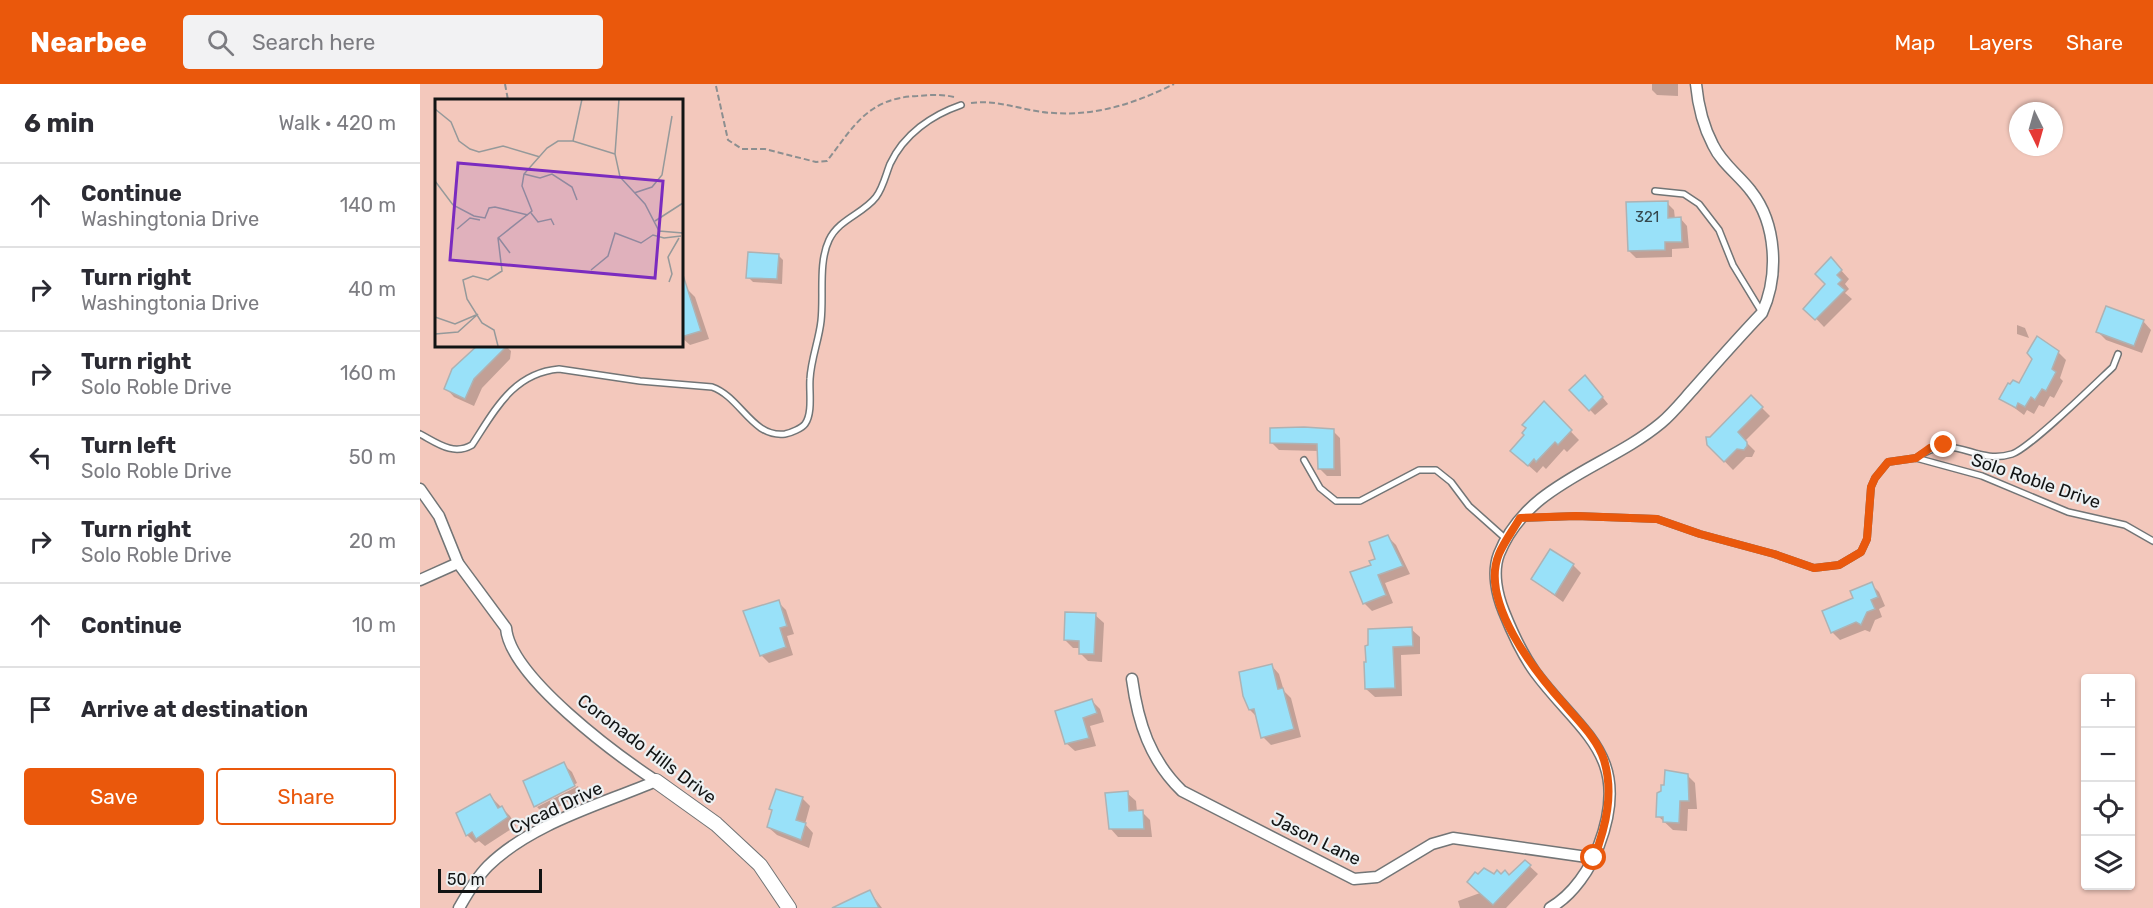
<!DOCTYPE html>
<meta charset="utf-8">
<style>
body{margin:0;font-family:Rubik,sans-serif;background:#f2f2f3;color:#2b2b33}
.controls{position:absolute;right:18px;bottom:18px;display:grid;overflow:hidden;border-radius:6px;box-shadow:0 2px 4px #0004}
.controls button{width:54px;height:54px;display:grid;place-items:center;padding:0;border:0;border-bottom:2px solid #e1e1e2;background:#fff;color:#2b2b33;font:30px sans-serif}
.compass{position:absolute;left:1589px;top:18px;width:54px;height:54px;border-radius:50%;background:#fff;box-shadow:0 2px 4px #0004;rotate:175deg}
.scale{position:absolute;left:18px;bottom:15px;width:104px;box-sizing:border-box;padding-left:6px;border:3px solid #121414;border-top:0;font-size:16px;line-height:21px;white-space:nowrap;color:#121414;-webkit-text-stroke:4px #edf1f3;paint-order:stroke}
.stop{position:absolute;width:18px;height:18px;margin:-14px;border:4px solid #ea580c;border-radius:50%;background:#fff}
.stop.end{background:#ea580c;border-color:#fff;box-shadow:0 2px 6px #0008}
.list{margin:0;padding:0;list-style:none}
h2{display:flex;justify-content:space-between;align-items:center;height:78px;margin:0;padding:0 24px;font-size:26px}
h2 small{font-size:20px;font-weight:400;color:#7c7c81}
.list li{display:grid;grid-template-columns:39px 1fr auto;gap:18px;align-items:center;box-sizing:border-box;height:84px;padding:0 24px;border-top:2px solid #e1e1e2}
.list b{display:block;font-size:22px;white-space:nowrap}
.list p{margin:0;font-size:20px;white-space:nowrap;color:#7c7c81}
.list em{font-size:20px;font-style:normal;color:#7c7c81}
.actions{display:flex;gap:12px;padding:18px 24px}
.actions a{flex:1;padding:14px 0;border:2px solid #ea580c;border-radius:6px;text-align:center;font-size:21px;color:#ea580c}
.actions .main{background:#ea580c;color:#fff}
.icon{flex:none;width:33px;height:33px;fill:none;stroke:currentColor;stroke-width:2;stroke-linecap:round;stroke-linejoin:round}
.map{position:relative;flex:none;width:1733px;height:824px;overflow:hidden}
header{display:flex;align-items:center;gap:36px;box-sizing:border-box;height:84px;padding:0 30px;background:#ea580c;color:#fff}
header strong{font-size:28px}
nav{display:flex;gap:33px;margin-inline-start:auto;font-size:21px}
.search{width:420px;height:54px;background:#f2f2f3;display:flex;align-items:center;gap:15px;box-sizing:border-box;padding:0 21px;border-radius:6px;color:#7c7c81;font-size:22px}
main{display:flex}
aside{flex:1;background:#fff}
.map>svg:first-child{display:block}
.grass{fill:#f3c8bc;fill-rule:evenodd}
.shadow{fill:#0003}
.building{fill:#99e1f9;stroke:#aeb2b3;stroke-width:1.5}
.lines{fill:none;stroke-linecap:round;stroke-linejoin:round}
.service-casing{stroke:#727576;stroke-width:8}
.minor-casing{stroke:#727576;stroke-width:13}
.tertiary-casing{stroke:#727576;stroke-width:16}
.path{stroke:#8c8f90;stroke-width:2;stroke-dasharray:6 3;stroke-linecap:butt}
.service{stroke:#fff;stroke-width:5}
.minor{stroke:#fff;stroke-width:10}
.tertiary{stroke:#fff;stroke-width:14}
.route{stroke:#ea580c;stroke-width:8}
.labels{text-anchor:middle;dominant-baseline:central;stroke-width:4.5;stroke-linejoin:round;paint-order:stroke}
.number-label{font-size:15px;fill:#34474d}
.street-label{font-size:18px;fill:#121414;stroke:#edf1f3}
.inset-road{fill:none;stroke:#95999a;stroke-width:1.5}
.view{fill:#7b2cbf;fill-opacity:0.15;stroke:#7b2cbf;stroke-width:3}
.inset-edge{fill:none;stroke:#121414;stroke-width:3}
</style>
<header>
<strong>Nearbee</strong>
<div class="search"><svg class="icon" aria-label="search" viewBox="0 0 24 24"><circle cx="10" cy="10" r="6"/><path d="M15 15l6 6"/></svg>Search here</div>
<nav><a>Map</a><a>Layers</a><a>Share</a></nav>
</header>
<main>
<aside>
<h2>6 min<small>Walk · 420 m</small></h2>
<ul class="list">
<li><svg class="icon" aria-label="ahead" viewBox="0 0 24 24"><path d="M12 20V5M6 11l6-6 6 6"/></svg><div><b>Continue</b><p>Washingtonia Drive</p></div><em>140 m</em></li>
<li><svg class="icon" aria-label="right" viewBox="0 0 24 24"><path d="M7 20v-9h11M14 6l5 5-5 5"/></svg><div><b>Turn right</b><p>Washingtonia Drive</p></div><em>40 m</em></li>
<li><svg class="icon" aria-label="right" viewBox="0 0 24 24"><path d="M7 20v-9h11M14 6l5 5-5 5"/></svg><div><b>Turn right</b><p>Solo Roble Drive</p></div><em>160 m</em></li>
<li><svg class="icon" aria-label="left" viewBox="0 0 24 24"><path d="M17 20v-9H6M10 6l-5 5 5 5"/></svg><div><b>Turn left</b><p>Solo Roble Drive</p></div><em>50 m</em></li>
<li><svg class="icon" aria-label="right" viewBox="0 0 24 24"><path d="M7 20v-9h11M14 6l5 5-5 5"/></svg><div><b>Turn right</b><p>Solo Roble Drive</p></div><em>20 m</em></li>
<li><svg class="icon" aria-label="ahead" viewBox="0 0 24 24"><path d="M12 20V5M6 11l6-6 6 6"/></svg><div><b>Continue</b></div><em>10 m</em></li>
<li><svg class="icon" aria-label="arrive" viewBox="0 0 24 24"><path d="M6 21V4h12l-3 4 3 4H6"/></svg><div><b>Arrive at destination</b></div></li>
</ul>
<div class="actions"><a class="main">Save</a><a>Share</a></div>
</aside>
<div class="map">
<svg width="1733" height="824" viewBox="0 0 1733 824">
<rect width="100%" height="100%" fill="#edf1f3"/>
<!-- grass -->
<path class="grass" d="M0 0H1733V824H0ZM16 16H261V261H16ZM1598 27H1634V63H1598ZM1666 594H1710V802H1666Z"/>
<!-- shadow -->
<g class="shadow">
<path d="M1232 0H1258V12L1237 11 1232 6Z"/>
<path d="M1247 119 1254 126 1255 135 1260 134 1267 142 1269 164 1252 165V173L1216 174 1209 167Z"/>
<path d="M358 171 363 176 362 200 333 198 328 193Z"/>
<path d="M1419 184 1429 195 1425 200 1429 205 1425 209 1432 215 1404 243 1386 224Z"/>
<path d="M267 205 275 213 289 255 270 261 261 253V207Z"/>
<path d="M1723 237 1731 246 1722 269 1686 256 1678 248Z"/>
<path d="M1597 241 1605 244 1609 254 1597 250Z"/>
<path d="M60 261H85L91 267 90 275 62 304 54 322 34 313 26 304Z"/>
<path d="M97 261H114L100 264Z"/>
<path d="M1638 268 1646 276 1640 294 1643 297 1634 314 1630 312 1624 323 1619 321 1614 330 1607 326 1604 331 1581 314Z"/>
<path d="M1170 298 1188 320 1175 331 1151 306Z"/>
<path d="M1331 313 1350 332 1325 357 1335 367 1332 373H1326L1313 386 1288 360Z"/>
<path d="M1124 320 1159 356 1147 368 1144 365 1126 385 1123 382 1117 389 1092 367 1106 351Z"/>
<path d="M913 347 920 354 921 392H907L900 385 899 367 859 366 852 359Z"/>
<path d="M968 453 976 461 990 490 965 499 973 519 952 527 944 519 953 481Z"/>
<path d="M1153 481 1161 489 1143 518 1112 495Z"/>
<path d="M1451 500 1459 508 1465 522 1459 525 1462 533 1455 536 1450 548 1445 546 1420 556 1412 548 1435 515Z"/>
<path d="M358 518 366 526 374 550 367 552 373 571 349 579 341 571Z"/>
<path d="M675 531 684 539 682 578 668 577 660 569V564H653L645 556Z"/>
<path d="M991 545 1000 553V570L981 571 982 612 955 613 946 605 948 580Z"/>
<path d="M851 581 859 590 864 607 871 614 881 653 851 661 843 653 837 633 830 626Z"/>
<path d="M672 617 680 625 684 638 670 642 676 662 655 667 646 659Z"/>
<path d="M143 680 152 688 157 699 117 720V723L158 702 162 711 124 730 116 722 105 698Z"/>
<path d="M1267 691 1275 699 1277 725H1268L1267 747 1253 746 1238 732Z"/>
<path d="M707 709 716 717 717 728H722L730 736 732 753H698L690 744Z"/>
<path d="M70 712 90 732 96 742 65 762 59 757 55 759 47 751Z"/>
<path d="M382 714 390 722 385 740 393 749 389 764 357 751 348 743 353 727 350 725Z"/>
<path d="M1105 778 1118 790 1086 824H1040L1038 817 1060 809 1074 791 1089 793Z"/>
<path d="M450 808 462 824H416Z"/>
</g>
<!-- building -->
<g class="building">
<path d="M1248 117V134L1261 133 1262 158H1245V166L1208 167 1206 118Z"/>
<path d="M328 168 359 170 357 195 326 194Z"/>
<path d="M1411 173 1422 186 1417 191 1422 196 1418 200 1425 206 1395 236 1383 225 1405 200 1395 190Z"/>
<path d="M261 191H263L281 247 261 253Z"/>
<path d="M1686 222 1724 236 1714 262 1676 248Z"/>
<path d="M1617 252 1639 267 1632 285 1636 288 1626 307 1622 305 1615 316 1611 313 1605 323 1598 319 1596 324 1579 315 1588 299 1590 300 1593 296 1599 299 1612 275 1607 269Z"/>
<path d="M58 261H88L54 295 45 315 24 305 32 285Z"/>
<path d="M1165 291 1183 313 1169 327 1149 306Z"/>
<path d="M1331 311 1343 323 1318 348 1327 358V362L1324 366 1317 365 1304 378 1287 361 1286 353H1290Z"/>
<path d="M1124 317 1152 346 1138 361 1135 358 1116 378 1114 375 1108 382 1090 367 1104 351 1102 349 1106 344 1102 341Z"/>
<path d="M884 343 914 345V385H898L897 360 850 359V344Z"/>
<path d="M968 451 983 482 958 491 966 511 943 520 930 488 951 481 949 477 955 475 949 458Z"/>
<path d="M1130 465 1154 480 1135 511 1111 495Z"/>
<path d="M1452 498 1458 513 1451 516 1455 525 1447 528 1441 541 1436 538 1411 549 1402 527 1433 514 1430 507Z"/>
<path d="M359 516 367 542 360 544 366 563 340 572 323 527Z"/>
<path d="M645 528 676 529 674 570H659V557L644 556Z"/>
<path d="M992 543 993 562 973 563 975 604 945 605 944 578H946L945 562 948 561V545Z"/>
<path d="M852 580 858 605 863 604 874 645 841 654 834 625 829 626 823 612 819 588Z"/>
<path d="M672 615 677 629 663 634 669 654 645 660 635 627Z"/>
<path d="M144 678 155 702 114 723 103 697Z"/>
<path d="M1245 686 1268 690 1269 717H1260L1259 739 1243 738V733H1236L1237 709 1241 707V701H1244Z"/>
<path d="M356 705 383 713 376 736 386 739 381 756 347 743 352 726 349 725Z"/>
<path d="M708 707 709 727 723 726 724 745H689L685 709Z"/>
<path d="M70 710 78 724 82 722 88 733 56 755 52 748 46 752 36 729Z"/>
<path d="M1105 776 1111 781 1073 821 1047 798 1055 788 1058 790 1064 784 1074 790 1077 786 1081 790 1085 786 1089 791Z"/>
<path d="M450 806 459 824H412L439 811Z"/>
</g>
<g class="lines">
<!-- service casing -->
<g class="service-casing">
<g id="service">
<path d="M1235 107 1264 110 1279 120 1299 146 1313 181 1341 227"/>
<path d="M0 350C17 359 33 372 52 361 75 326 93 289 139 285L220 297 292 303C321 313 332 354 365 350 371 349 382 344 385 340 393 329 389 307 390 295 391 275 399 256 401 237 404 212 398 179 409 156 419 135 443 130 456 113 463 104 466 90 470 80 484 50 512 31 541 21"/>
<path d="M1496 374C1535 346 1554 382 1592 370 1609 365 1676 299 1693 283L1698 270"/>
<path d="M884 376 900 404 916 417H940L999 386H1016L1031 398 1049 422 1086 455"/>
<path d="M1102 434 1156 432 1237 435 1280 450 1354 470 1394 484 1419 481 1441 468 1447 455 1451 403 1455 394 1468 378 1496 374 1562 392 1648 428 1705 441 1733 457"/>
</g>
</g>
<!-- minor casing -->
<g class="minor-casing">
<g id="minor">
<path d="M0 405 19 432 38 479 86 544C90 593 197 671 236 697"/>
<path d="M0 496 38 479"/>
<path d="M712 595C718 639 730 676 762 707L934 795 957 793 1012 760 1033 754 1174 774"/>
<path d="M39 824C47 810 56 794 68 782 112 739 180 721 236 697"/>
<path d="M1130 824C1153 811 1171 784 1179 761 1213 671 1160 649 1115 588 1102 570 1092 548 1084 528 1077 511 1072 488 1079 470 1107 399 1187 384 1241 339 1253 329 1264 315 1275 303 1297 278 1319 253 1342 229 1359 192 1357 140 1331 107 1319 91 1302 80 1293 61 1283 42 1278 21 1276 0"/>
</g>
</g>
<!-- tertiary casing -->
<g class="tertiary-casing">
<path id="tertiary" d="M236 697 296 740 340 781 369 824"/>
</g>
<!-- path -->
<g class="path">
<path d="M85 0 88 16"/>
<path d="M296 2 308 56 322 65H345L396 78 407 77C434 42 448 14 497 12 509 11 521 10 534 13"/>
<path d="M551 19C580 15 605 28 634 29 677 32 716 19 754 0"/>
</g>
<!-- service -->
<use href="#service" class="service"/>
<!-- minor -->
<use href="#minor" class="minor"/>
<!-- tertiary -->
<use href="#tertiary" class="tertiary"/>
</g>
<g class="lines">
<!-- route -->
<path class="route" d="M1174 774C1186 742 1194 709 1184 676 1177 654 1158 637 1144 620 1115 588 1059 517 1079 470 1084 458 1093 446 1100 434L1156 432 1237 435 1280 450 1354 470 1394 484 1419 481 1441 468 1447 455 1451 403 1455 394 1468 378 1496 374 1510 364 1524 361"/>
</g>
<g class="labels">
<!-- number labels -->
<g class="number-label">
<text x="1227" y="133">321</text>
</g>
<!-- street labels -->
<g class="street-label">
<text transform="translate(1616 397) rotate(19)">Solo Roble Drive</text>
<text transform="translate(227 665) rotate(37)">Coronado Hills Drive</text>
<text transform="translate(136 724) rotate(-25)">Cycad Drive</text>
<text transform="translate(896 755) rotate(26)">Jason Lane</text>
</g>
</g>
<!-- overview -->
<g transform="translate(15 15)">
<rect width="248" height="248" fill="#edf1f3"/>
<path d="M0 0H247V247H0Z" fill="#f3c8bc"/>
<path class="inset-road" d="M184 0 180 55 185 78 210 105 224 132 248 134M0 10 16 23 24 42 35 50 44 53 68 47 105 58M138 42 147 0M89 75 105 79 117 75 137 88 142 101M0 82 18 106 39 117 50 119 54 109 60 108 93 116M199 94 217 88 227 76 237 17M96 114 103 123 116 120 119 126M220 122 248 104M22 130 35 119 45 121M63 138 75 154M156 171 173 157 180 134 206 144 218 136 229 139 246 137M234 183 237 175 233 158 244 139M0 218 20 225 41 216M0 235 23 233 43 215M63 247 59 231 47 224 32 200 28 181 38 177 53 181 67 172 63 139 97 112 87 87 89 75 112 49 123 42H138L180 55"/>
<path class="view" d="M23 64 228 82 220 179 15 161Z"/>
<rect width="248" height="248" class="inset-edge"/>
</g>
</svg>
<div class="controls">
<button>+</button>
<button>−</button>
<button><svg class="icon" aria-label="locate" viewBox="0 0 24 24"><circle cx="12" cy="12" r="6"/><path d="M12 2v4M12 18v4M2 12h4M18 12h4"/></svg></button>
<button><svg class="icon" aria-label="layers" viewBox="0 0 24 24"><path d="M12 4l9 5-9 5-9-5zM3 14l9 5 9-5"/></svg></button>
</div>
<svg class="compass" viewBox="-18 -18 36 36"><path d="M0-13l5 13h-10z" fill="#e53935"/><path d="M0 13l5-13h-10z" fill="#7c7c81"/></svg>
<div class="scale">50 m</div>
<div class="stop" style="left:1174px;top:774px"></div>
<div class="stop end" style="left:1524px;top:361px"></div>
</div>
</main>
